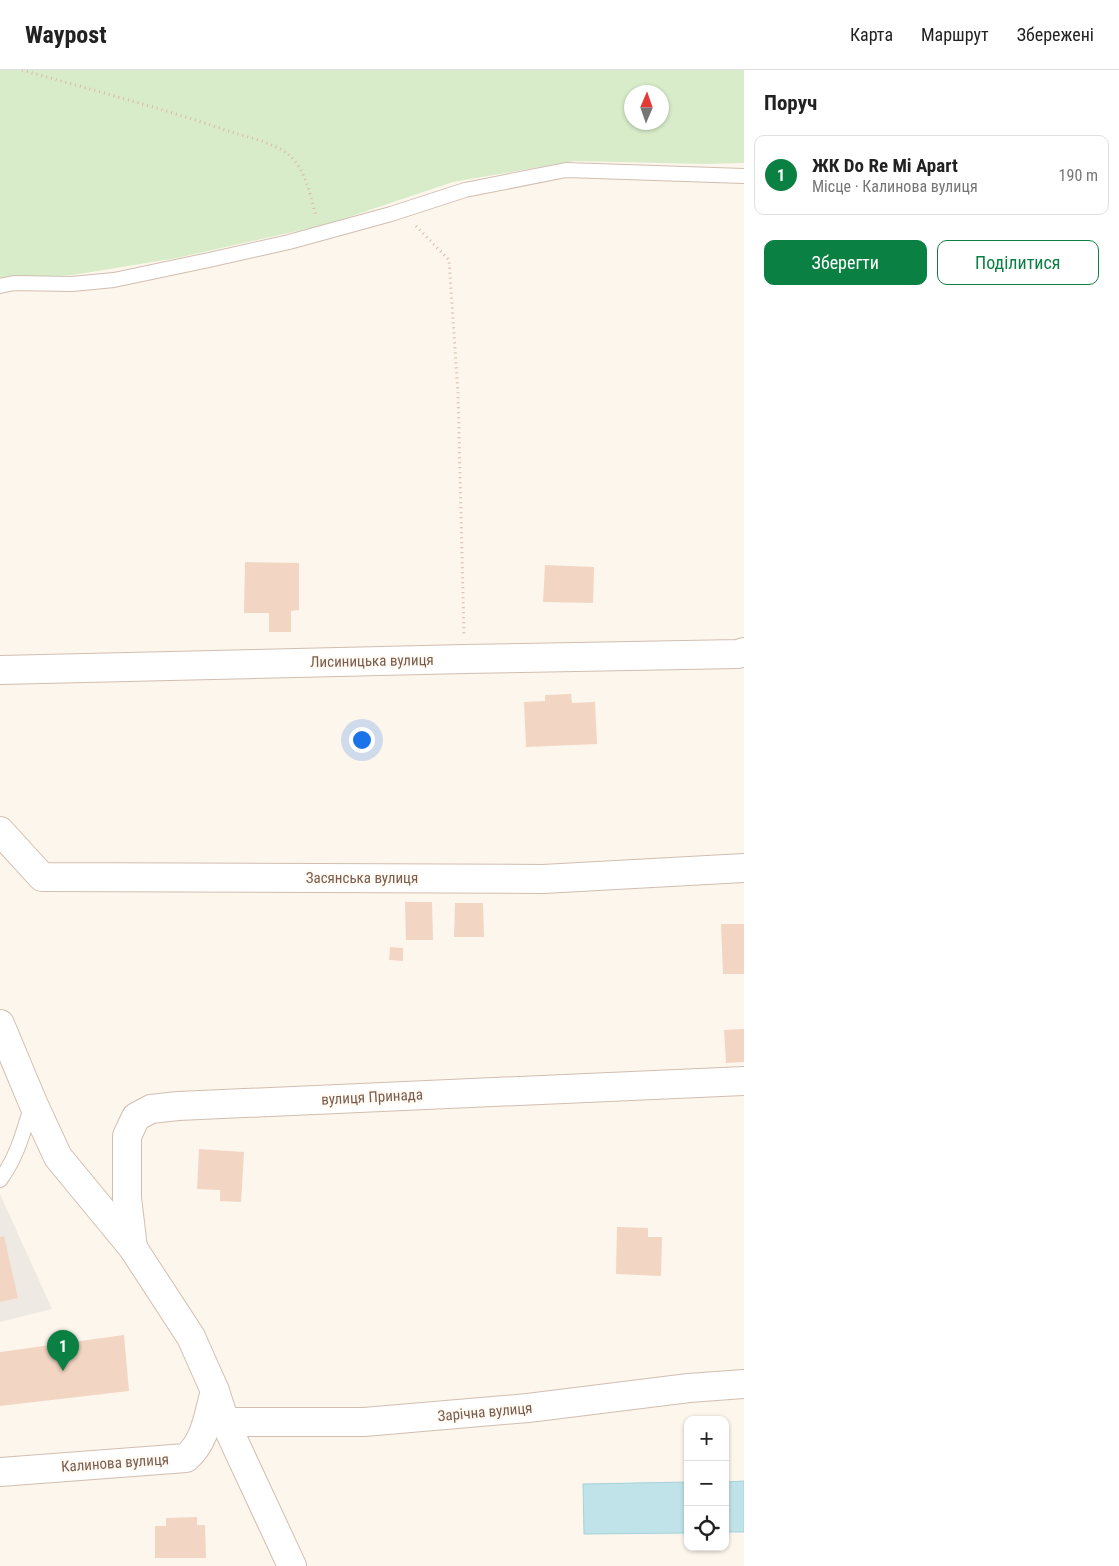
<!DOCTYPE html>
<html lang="uk">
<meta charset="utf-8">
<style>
body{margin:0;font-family:"Roboto Condensed",sans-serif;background:#f2f2f2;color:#222}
.controls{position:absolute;right:15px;bottom:15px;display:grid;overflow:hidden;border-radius:10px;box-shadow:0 1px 4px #0004}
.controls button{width:45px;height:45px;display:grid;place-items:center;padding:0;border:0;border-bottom:1px solid #e0e0e0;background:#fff;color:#222;font:25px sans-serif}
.compass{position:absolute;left:624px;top:15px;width:45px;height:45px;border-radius:50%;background:#fff;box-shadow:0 1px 4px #0004;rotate:2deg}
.you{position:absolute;left:361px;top:669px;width:18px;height:18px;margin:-12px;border:4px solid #fff;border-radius:50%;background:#1a73e8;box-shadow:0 0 0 8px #1a73e833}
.badge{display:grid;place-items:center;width:32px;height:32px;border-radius:50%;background:#0b8043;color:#fff;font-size:16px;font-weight:700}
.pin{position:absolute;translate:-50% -41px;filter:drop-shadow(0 1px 2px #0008)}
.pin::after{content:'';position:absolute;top:26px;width:18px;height:15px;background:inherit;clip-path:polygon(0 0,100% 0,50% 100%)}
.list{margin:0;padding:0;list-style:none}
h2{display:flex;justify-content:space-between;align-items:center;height:65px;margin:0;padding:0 20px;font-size:21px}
h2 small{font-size:16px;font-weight:400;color:#767676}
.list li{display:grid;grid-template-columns:32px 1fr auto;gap:15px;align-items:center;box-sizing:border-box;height:80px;margin:0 10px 10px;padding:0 10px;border:1px solid #e0e0e0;border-radius:10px}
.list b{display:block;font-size:19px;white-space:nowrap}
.list p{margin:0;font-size:16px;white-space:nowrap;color:#767676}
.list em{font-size:16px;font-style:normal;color:#767676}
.actions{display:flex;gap:10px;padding:15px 20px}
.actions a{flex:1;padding:11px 0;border:1px solid #0b8043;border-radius:10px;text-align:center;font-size:18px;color:#0b8043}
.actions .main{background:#0b8043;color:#fff}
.icon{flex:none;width:28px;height:28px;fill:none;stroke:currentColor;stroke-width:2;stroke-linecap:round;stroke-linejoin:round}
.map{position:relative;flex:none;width:744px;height:1496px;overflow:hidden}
header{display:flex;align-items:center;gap:30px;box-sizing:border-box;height:70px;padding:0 25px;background:#fff;border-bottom:1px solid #e0e0e0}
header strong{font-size:24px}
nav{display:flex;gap:28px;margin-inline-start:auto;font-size:18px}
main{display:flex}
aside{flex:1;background:#fff}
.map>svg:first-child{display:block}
.industrial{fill:#efe9e4}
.green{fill:#d8ecc9;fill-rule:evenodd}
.water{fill:#bfe3e8;stroke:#a5d3da}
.building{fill:#f3d5c3}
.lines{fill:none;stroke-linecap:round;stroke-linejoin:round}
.lane-casing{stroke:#d1beb0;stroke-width:16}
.street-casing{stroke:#d1beb0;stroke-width:30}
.path{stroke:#d9b8a5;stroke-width:3;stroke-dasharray:1 4;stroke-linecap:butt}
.lane{stroke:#fff;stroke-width:14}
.street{stroke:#fff;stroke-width:28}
.labels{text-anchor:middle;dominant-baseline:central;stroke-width:4;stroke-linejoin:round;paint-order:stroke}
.street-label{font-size:15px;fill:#7a5c4d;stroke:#fffaf3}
</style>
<header>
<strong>Waypost</strong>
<nav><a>Карта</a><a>Маршрут</a><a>Збережені</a></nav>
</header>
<main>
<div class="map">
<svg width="744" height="1496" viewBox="0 0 744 1496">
<rect width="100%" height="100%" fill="#fdf6ec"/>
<!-- industrial -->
<path class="industrial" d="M0 1124 52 1239 0 1252Z"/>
<!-- green -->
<path class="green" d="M0 0H744V93L704 94 575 91 453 112 328 154 177 188 73 205 0 208ZM632 22H662V52H632Z"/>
<!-- water -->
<g class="water">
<path d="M744 1411V1462H725V1412Z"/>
<path d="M688 1412V1463L584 1464 583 1414Z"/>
</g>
<!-- building -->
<g class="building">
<path d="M245 492 299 493V540L291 541V562H269V543H244Z"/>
<path d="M545 495 594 497 593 533 543 532Z"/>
<path d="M571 624 572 633 595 632 597 674 526 677 524 632 545 631V625Z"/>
<path d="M405 832H432L433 870H406Z"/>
<path d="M455 833H483L484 867H454Z"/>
<path d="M721 854H744V904H723Z"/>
<path d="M390 877 403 878V891L389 890Z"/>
<path d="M744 959V992L726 993 724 960Z"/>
<path d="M199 1079 244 1082 241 1132 220 1131V1120L197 1119Z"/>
<path d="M617 1157 648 1158V1167H662L661 1206 616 1204Z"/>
<path d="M4 1166 18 1228 0 1232V1167Z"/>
<path d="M124 1265 129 1321 0 1336V1282Z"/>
<path d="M197 1447V1455H205L206 1488H155V1456H166V1448Z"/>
</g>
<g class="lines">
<!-- lane casing -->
<g class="lane-casing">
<g id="lane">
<path d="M0 216 14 213 72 214 114 210 209 190 289 172 391 144 465 120 566 100 744 106"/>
<path d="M0 1110C17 1088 24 1060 32 1034"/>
</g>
</g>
<!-- street casing -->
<g class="street-casing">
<g id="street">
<path d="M0 600 465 589 738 584 744 582"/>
<path d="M0 761 42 807 543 809 744 798"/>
<path d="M0 954 33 1033 58 1087 133 1178 191 1267 215 1321 225 1352 292 1496"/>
<path d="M133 1178 127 1128V1066L136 1047 151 1039 178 1036 744 1011"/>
<path d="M225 1352H364L528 1338 689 1318 744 1314"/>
<path d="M0 1402 186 1388C206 1371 208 1345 215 1321"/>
</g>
</g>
<!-- path -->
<g class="path">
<path d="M22 0C92 20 162 38 231 62 248 67 274 73 288 84 306 99 310 125 316 146"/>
<path d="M416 156 449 190 458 323 464 564"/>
</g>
<!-- lane -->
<use href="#lane" class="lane"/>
<!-- street -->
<use href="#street" class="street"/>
</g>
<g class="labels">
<!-- street labels -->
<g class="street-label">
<text transform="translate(372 591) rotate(-1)">Лисиницька вулиця</text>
<text x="362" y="808">Засянська вулиця</text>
<text transform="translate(372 1027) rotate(-3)">вулиця Принада</text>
<text transform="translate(485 1342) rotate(-5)">Зарічна вулиця</text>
<text transform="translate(115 1393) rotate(-4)">Калинова вулиця</text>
</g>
</g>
</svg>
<div class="controls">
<button>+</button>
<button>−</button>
<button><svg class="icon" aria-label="locate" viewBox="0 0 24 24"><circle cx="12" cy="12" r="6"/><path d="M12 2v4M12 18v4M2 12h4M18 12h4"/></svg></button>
</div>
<svg class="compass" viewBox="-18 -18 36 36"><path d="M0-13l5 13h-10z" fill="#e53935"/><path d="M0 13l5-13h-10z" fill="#767676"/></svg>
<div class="you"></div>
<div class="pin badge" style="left:63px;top:1301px">1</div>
</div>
<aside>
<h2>Поруч<small></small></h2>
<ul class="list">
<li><span class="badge">1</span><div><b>ЖК Do Re Mi Apart</b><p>Місце · Калинова вулиця</p></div><em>190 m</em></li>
</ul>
<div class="actions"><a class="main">Зберегти</a><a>Поділитися</a></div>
</aside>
</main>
